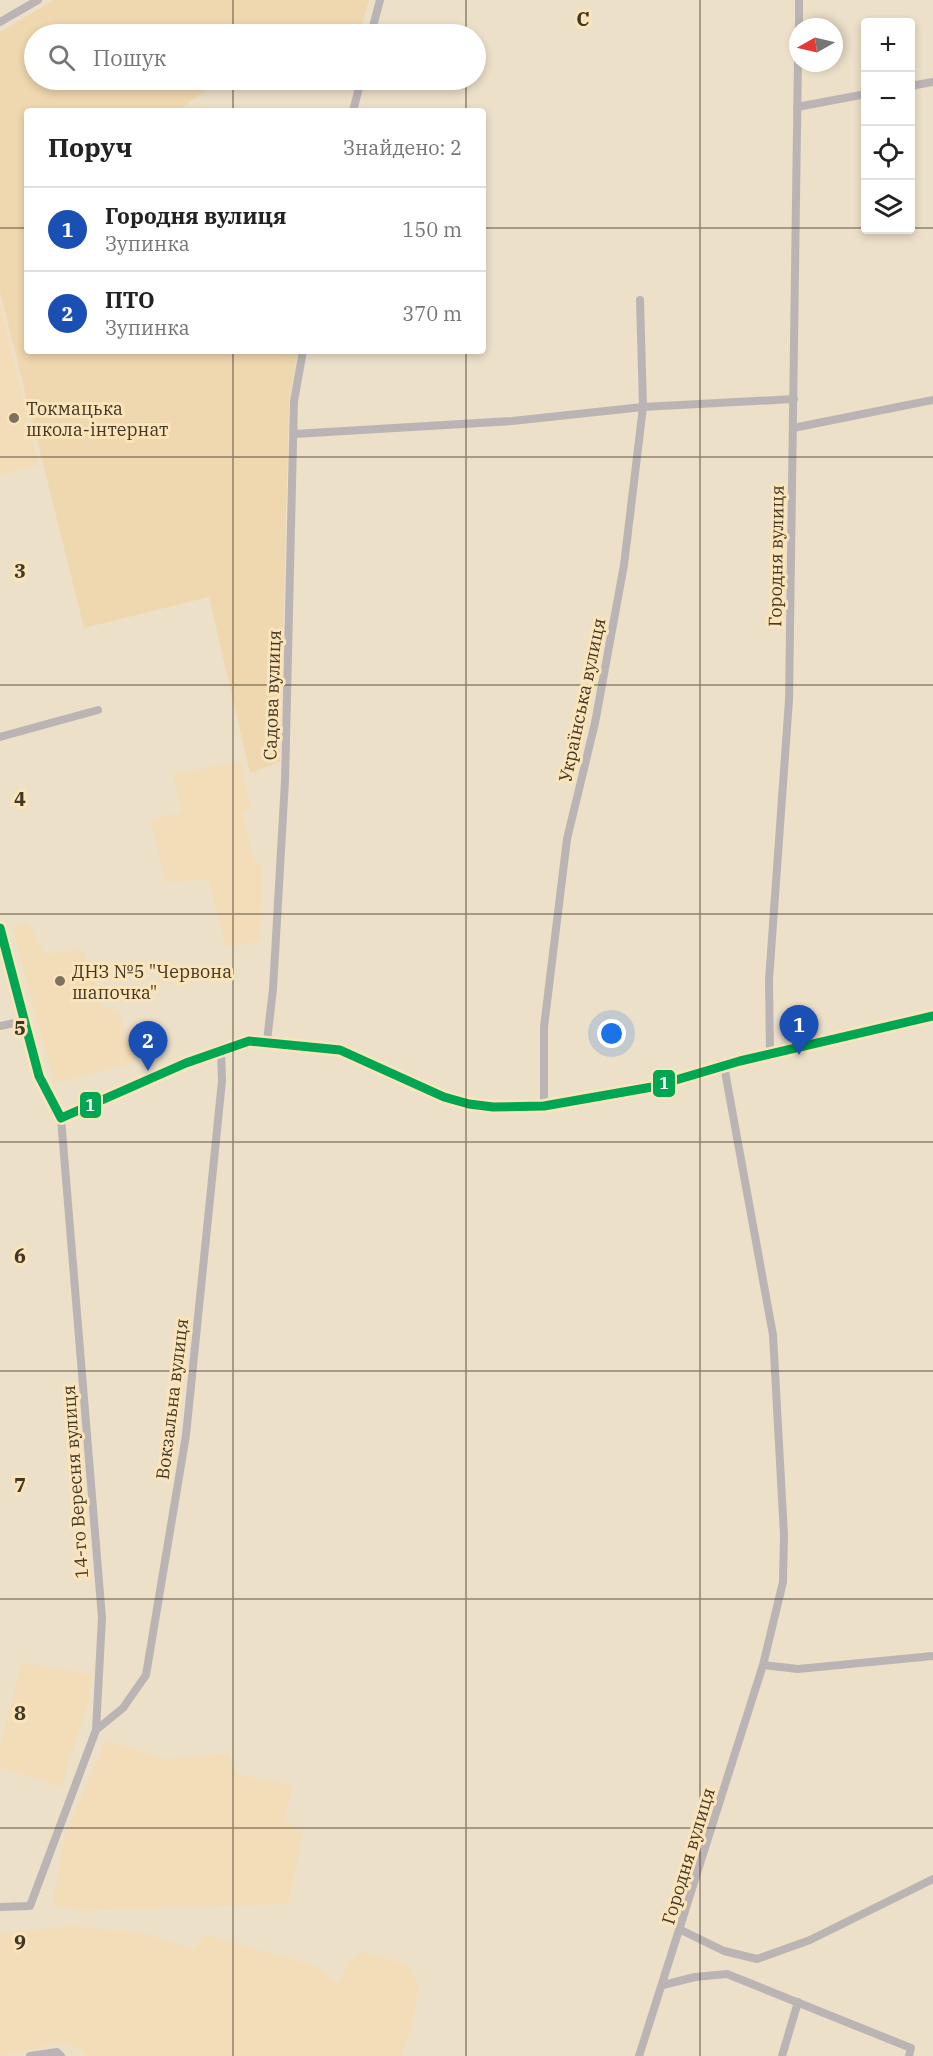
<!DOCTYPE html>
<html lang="uk">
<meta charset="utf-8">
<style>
body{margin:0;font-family:"IBM Plex Serif",serif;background:#f6f6f6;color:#222}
.controls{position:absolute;right:18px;top:18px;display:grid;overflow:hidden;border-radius:6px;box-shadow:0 3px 9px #0003}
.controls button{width:54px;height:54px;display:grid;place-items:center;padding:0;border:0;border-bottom:2px solid #e0e0e0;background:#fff;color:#222;font:30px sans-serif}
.compass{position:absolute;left:789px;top:18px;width:54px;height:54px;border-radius:50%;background:#fff;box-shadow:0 3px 9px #0003;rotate:262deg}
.you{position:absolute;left:612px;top:1034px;width:21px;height:21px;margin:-15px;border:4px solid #fff;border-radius:50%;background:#1a73e8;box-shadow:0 0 0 9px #1a73e833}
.badge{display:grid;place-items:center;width:39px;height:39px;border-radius:50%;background:#111827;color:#fff;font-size:20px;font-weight:700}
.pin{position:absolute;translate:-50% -50px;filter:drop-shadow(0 2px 3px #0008)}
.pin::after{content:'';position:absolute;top:32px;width:21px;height:18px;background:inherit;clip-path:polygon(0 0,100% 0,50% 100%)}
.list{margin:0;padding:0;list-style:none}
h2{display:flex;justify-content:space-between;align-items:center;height:78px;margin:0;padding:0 24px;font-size:26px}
h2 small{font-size:20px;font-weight:400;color:#767676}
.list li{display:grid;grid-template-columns:39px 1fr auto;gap:18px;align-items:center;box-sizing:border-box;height:84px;padding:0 24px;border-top:2px solid #e0e0e0}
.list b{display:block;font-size:22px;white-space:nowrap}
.list p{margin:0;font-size:20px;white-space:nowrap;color:#767676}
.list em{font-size:20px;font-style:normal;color:#767676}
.icon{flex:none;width:33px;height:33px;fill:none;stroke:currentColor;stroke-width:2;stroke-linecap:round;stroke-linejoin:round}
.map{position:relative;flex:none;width:933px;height:2056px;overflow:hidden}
.search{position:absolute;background:#fff;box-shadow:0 3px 9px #0003;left:24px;top:24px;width:462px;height:66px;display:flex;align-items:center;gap:15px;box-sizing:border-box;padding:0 21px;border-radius:33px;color:#767676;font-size:22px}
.panel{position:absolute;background:#fff;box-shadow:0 3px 9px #0003;left:24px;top:108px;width:462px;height:246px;border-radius:6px}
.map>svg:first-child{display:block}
.built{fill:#f2ddb8}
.green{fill:#efd7af}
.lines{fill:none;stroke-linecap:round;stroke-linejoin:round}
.street{stroke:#bab4b5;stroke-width:8}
.secondary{stroke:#b1aaac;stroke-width:10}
.bus-1-casing{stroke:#fce4ba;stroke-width:14}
.bus-1{stroke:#00a651;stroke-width:9}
.grid{fill:none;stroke:#403726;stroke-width:1.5;stroke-opacity:0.55}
.poi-dot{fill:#7d725f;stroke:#fce4ba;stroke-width:2}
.labels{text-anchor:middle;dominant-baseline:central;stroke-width:6;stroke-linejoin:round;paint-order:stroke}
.poi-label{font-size:18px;fill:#403726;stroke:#fce4ba;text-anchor:start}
.street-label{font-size:18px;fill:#403726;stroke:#fce4ba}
.grid-label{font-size:20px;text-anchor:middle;font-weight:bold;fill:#403726;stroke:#fce4ba;stroke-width:6;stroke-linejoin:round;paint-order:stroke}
.line-badge{stroke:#fce4ba;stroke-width:2}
.badge-label{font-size:16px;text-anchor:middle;font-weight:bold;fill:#fff}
</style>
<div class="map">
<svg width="933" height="2056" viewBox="0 0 933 2056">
<rect width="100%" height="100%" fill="#ede0c9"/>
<!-- built -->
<g class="built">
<path d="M0 303 39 465 0 475Z"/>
<path d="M241 761 251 809 243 812 253 858 262 865 260 941 226 947 208 880 165 882 151 820 181 812 173 774Z"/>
<path d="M28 923 45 954 83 949 102 1007 119 1011 133 1063 54 1083 12 927Z"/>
<path d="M22 1662 92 1675 89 1700 61 1787 0 1767V1746Z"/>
<path d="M106 1740 165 1759 229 1753 236 1774 293 1785 285 1819 303 1834 288 1904 78 1911 52 1905 65 1835Z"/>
<path d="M68 1926 139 1932 195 1949 205 1935 314 1965 337 1983 350 1961 361 1952 409 1965 419 1984 412 2025 401 2056H85L83 2050 61 2043 0 2056V1933Z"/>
</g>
<!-- green -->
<path class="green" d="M54 0H369L359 34H34V80H219L183 107 184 111H27V351H298L289 401 280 762 250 773 209 597 84 628 0 292V32Z"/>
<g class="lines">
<!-- street -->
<g class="street">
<path d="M0 22 38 0"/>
<path d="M799 27V0"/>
<path d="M371 34 380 0"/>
<path d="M910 86 933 82"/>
<path d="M797 107 866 94"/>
<path d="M353 111 361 80"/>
<path d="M793 428 933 400"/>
<path d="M294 434 512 421 643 407 794 399"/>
<path d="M0 737 98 710"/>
<path d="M0 1026 24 1021"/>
<path d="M267 1041 273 989 285 781 294 401 303 351"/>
<path d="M770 1054 769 980 789 700 798 58"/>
<path d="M544 1106V1027L567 839 595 723 624 565 643 407 640 300"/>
<path d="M763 1665 798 1669 933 1656"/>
<path d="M96 1730 123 1708 146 1675 186 1435 222 1081 221 1050"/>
<path d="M0 1907 30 1906 96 1730 102 1618 61 1118"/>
<path d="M681 1930 724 1951 757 1959 810 1940 933 1879"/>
<path d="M663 1985 695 1977 727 1974 911 2048 909 2056"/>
<path d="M30 2056 57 2052 61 2056"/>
<path d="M639 2056 763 1665 783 1582 784 1535 773 1335 724 1066"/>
<path d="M782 2056 798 2002"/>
</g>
<!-- secondary -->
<path class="secondary" d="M0 928 39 1076 61 1118 186 1063 249 1041H267L340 1050 444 1097 469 1104 493 1107 544 1106 652 1087 740 1061 933 1016"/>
<!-- bus-1 casing -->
<g class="bus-1-casing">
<path id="bus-1" d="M0 928 39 1076 61 1118 186 1063 249 1041 340 1050 444 1097 469 1104 493 1107 544 1106 652 1087 740 1061 933 1016"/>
</g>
<!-- bus-1 -->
<use href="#bus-1" class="bus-1"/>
</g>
<!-- grid -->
<path class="grid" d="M233 0V34M466 0V34M700 0V2056M233 80V111M466 80V111M0 228H27M483 228H866M910 228H933M233 351V2056M466 351V2056M0 457H933M0 685H933M0 914H933M0 1142H933M0 1371H933M0 1599H933M0 1828H933"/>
<!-- markers -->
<g class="poi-dot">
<circle cx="14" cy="418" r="6"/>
<circle cx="60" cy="981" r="6"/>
</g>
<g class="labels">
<!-- poi labels -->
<g class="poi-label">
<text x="26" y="408">Токмацька<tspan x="26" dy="21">школа-інтернат</tspan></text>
<text x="72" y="971">ДНЗ №5 "Червона<tspan x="72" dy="21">шапочка"</tspan></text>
</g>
<!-- street labels -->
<g class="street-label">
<text transform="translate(776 556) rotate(-89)">Городня вулиця</text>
<text transform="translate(272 695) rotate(-88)">Садова вулиця</text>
<text transform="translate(582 700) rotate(-78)">Українська вулиця</text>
<text transform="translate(172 1399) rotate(-83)">Вокзальна вулиця</text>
<text transform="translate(75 1482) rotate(-94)">14-го Вересня вулиця</text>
<text transform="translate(688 1856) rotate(-73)">Городня вулиця</text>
</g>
</g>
<g class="grid-label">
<text x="583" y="26">C</text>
<text x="20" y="578">3</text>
<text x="20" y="806">4</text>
<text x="20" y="1035">5</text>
<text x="20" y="1263">6</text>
<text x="20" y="1492">7</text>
<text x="20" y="1720">8</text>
<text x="20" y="1949">9</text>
</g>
<g class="line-badge">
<rect x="652" y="1069" width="24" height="29" rx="6" fill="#00a651"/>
<rect x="79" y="1091" width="23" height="28" rx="6" fill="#00a651"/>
</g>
<g class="badge-label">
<text x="664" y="1089">1</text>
<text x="90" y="1111">1</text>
</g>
</svg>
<div class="controls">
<button>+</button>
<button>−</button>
<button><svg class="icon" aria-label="locate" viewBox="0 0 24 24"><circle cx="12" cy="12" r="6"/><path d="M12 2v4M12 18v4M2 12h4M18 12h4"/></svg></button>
<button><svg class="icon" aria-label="layers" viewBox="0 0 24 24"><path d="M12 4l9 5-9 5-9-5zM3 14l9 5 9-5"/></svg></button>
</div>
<svg class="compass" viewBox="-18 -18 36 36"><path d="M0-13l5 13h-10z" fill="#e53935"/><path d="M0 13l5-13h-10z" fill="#767676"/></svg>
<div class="you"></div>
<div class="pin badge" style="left:799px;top:1055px;background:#1a4fb4">1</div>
<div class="pin badge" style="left:148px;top:1071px;background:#1a4fb4">2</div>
<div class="search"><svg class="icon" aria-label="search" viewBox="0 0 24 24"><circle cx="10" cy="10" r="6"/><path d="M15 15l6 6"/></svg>Пошук</div>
<section class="panel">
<h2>Поруч<small>Знайдено: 2</small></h2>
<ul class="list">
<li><span class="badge" style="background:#1a4fb4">1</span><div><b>Городня вулиця</b><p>Зупинка</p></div><em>150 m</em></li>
<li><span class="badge" style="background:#1a4fb4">2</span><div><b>ПТО</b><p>Зупинка</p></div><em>370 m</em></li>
</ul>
</section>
</div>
